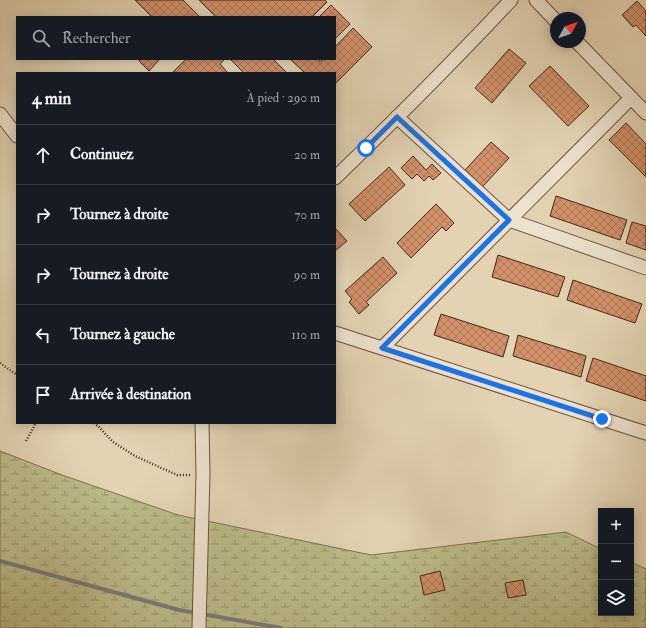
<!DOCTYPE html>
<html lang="fr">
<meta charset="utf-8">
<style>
body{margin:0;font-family:"IM FELL Double Pica",serif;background:#242831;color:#f1f3f6}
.controls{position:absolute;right:12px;bottom:12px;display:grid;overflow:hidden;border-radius:0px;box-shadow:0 2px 10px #0003}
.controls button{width:36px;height:36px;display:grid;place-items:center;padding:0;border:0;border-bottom:1px solid #363941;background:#171b24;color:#f1f3f6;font:20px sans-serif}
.compass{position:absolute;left:550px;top:12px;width:36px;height:36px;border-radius:50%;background:#171b24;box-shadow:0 2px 10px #0003;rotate:50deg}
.stop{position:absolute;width:12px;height:12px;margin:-9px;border:3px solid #1a73e8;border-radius:50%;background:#fff}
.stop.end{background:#1a73e8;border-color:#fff;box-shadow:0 1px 4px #0008}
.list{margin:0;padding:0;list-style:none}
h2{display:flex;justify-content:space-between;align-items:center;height:52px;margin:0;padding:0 16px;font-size:17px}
h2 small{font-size:13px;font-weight:400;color:#9ea1a6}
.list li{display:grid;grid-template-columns:26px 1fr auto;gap:12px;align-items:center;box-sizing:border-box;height:60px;padding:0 16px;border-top:1px solid #363941}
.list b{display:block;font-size:15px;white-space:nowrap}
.list em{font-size:13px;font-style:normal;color:#9ea1a6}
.icon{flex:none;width:22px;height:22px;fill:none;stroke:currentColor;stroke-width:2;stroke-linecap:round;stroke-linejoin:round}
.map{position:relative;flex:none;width:646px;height:628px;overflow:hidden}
.search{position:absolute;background:#171b24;box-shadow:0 2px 10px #0003;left:16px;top:16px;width:320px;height:44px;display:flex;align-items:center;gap:10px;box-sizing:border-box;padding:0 14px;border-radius:0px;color:#9ea1a6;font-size:15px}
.panel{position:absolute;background:#171b24;box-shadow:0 2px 10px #0003;left:16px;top:72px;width:320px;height:352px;border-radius:0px}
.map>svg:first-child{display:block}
.wetland{fill:url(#wetland-marsh);stroke:#807050}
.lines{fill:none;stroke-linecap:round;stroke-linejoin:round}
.stream{stroke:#797b79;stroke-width:4}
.building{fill:url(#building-cross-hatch);stroke:#442618}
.street-casing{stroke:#6c513f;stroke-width:15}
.path{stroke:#442618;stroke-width:2.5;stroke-dasharray:1 2;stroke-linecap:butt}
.street{stroke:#ede2ce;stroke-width:13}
.route{stroke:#1a73e8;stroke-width:5}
</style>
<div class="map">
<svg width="646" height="628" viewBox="0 0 646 628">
<defs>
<pattern id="wetland-marsh" width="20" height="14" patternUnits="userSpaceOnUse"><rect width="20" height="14" fill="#bbba88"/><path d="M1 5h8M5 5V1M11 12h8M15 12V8" fill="none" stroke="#9a976e"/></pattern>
<pattern id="building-cross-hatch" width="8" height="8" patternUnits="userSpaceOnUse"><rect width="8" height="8" fill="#d2916a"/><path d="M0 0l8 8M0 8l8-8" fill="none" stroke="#ac7656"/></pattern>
</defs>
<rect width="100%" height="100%" fill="#e3d3b3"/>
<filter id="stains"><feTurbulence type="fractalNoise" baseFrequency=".005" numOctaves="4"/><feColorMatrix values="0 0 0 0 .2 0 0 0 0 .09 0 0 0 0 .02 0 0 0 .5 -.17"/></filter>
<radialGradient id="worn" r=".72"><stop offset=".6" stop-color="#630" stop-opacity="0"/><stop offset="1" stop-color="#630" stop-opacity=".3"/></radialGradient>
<!-- wetland -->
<path class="wetland" d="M0 451 62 475 178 515 371 555 566 532 601 549V613H631V562L646 569V628H0Z"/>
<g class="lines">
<!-- stream -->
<path class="stream" d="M0 561 179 610 281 628"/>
</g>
<!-- building -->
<g class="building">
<path d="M135 0H183L200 17H152Z"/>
<path d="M199 0H325L327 2 312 17H216Z"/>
<path d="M637 1 646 11V36L636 25 633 27 622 15Z"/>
<path d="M331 5 350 24 335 39V17H319Z"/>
<path d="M353 28 372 47 335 84V73H305L290 59H318L320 62 323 59H335V47Z"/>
<path d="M509 49 526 63 492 103 475 88Z"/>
<path d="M141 59H160L149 71 139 61Z"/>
<path d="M186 59H225L220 64 228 73H172Z"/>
<path d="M230 59H273L287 73H244Z"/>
<path d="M550 66 589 106 568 126 529 86Z"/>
<path d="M626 123 646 144V177L609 140Z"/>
<path d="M491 142 509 158 474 196 456 180Z"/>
<path d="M413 156 426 170 432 164 441 173 433 180 429 176 424 181 417 174 412 179 401 168Z"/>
<path d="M389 167 405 185 365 221 349 204Z"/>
<path d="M556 196 627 220 620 240 550 216Z"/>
<path d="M436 204 454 223 446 231 442 227 411 258 397 243Z"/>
<path d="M632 222 646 226V250L626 243Z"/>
<path d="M335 228 347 241 335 251Z"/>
<path d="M498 255 565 277 558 297 492 277Z"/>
<path d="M383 257 397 273 366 302 369 305 359 314 349 302 352 299 345 291Z"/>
<path d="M573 280 642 304 635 323 567 300Z"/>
<path d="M441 314 509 336 503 357 434 335Z"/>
<path d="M518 335 586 356 581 377 513 356Z"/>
<path d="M593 358 646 376V401L586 381Z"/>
<path d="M440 571 445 590 424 595 420 576Z"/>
<path d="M523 580 526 595 508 598 505 583Z"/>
</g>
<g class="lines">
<!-- street casing -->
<g class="street-casing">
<g id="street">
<path d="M536 0 556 21"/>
<path d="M577 42 646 113"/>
<path d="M0 114 17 136"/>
<path d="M397 117 509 220 646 268"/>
<path d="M335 178C395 120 454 61 511 0"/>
<path d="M335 333 646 433"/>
<path d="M382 348 631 98"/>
<path d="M199 628 203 474 202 423"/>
</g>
</g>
<!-- path -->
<g class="path">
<path d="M0 363 17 375"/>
<path d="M94 423 98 426 113 442 135 456 177 475H191"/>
<path d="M26 441 36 423"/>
</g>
<!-- street -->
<use href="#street" class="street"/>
</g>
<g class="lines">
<!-- route -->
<path class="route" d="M366 148 397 117 509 220 382 348 602 419"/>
</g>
<rect width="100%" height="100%" filter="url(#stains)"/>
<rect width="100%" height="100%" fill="url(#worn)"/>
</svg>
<div class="controls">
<button>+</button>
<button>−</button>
<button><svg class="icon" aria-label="layers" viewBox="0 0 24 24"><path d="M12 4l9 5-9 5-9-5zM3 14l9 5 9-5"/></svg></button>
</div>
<svg class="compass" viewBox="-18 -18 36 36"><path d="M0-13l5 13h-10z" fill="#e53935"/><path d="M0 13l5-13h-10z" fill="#9ea1a6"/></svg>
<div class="stop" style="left:366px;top:148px"></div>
<div class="stop end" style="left:602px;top:419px"></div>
<div class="search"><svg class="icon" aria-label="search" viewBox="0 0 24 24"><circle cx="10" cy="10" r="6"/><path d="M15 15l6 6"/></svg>Rechercher</div>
<section class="panel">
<h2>4 min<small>À pied · 290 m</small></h2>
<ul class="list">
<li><svg class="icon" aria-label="ahead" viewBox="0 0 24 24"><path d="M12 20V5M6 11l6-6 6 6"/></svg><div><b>Continuez</b></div><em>20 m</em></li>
<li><svg class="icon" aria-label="right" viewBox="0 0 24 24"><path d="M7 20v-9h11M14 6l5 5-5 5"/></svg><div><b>Tournez à droite</b></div><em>70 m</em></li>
<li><svg class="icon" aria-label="right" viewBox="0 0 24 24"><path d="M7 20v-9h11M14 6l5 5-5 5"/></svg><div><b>Tournez à droite</b></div><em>90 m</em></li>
<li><svg class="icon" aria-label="left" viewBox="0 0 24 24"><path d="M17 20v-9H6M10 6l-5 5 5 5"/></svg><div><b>Tournez à gauche</b></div><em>110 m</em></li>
<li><svg class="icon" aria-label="arrive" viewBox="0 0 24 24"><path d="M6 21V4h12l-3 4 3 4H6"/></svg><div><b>Arrivée à destination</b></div></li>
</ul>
</section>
</div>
